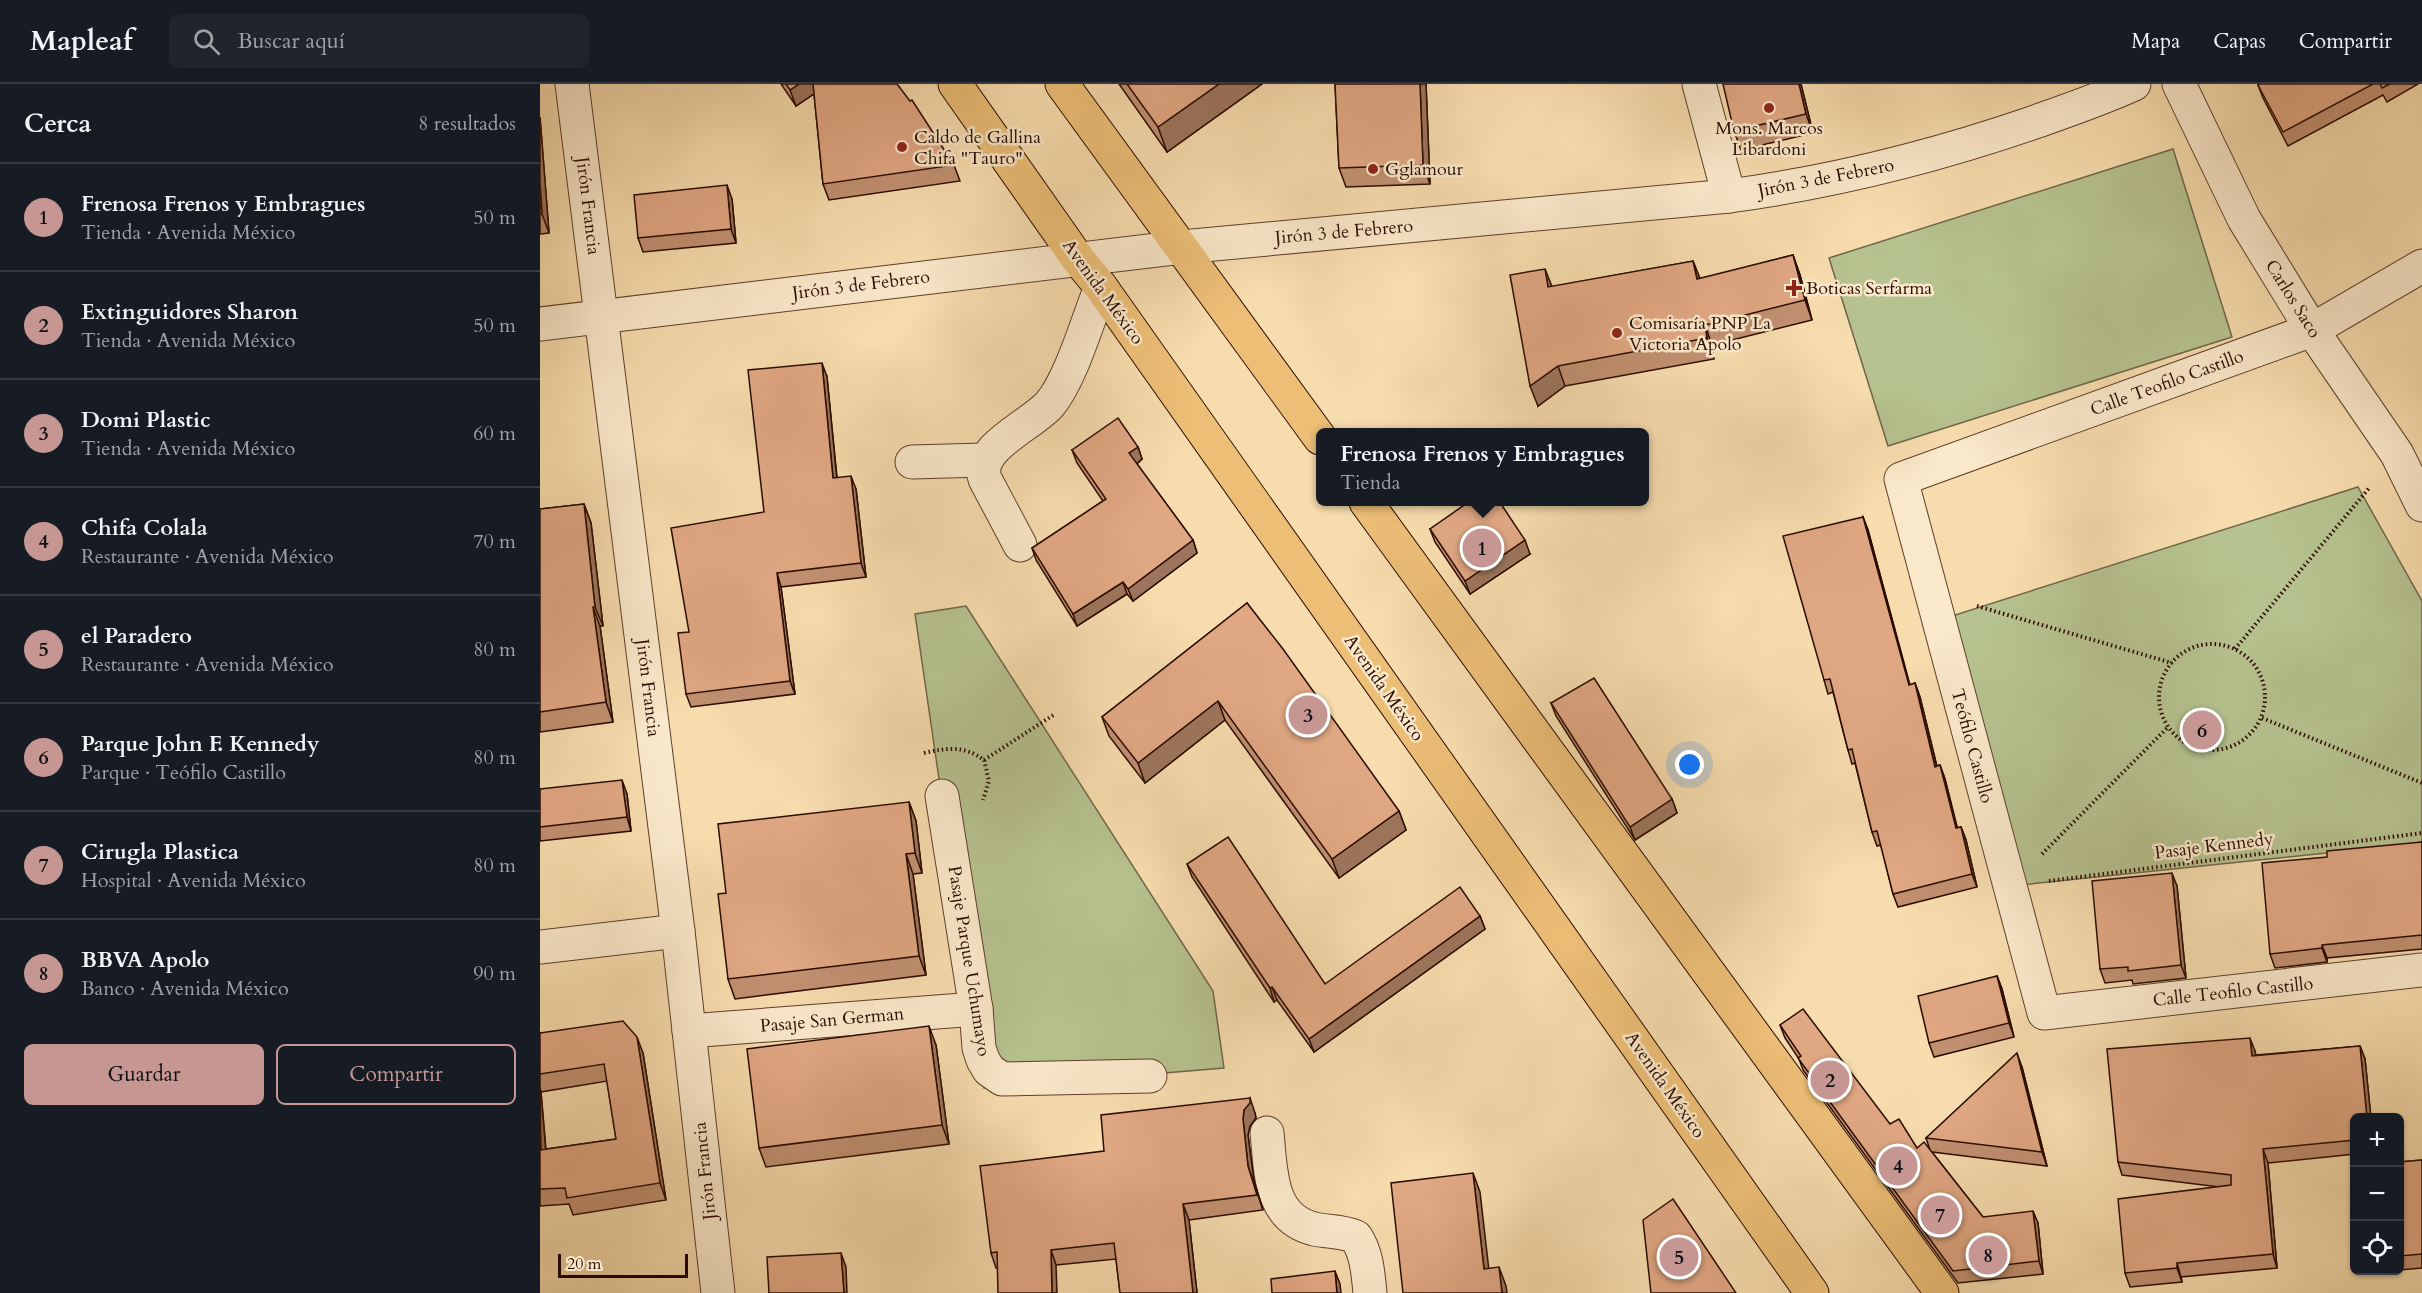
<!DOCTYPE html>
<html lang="es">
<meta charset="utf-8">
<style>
body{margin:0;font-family:Cardo,serif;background:#20242c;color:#f1f3f6}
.controls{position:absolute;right:18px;bottom:18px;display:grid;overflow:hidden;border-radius:9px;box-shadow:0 2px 4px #0004}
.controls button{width:54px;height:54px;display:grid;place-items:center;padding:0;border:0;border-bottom:2px solid #363941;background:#171b24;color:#f1f3f6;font:30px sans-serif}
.scale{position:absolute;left:18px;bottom:15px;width:130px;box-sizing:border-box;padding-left:6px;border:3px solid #2a0b00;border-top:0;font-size:16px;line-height:21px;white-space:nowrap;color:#2a0b00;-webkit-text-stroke:4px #fae8ca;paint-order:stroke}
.you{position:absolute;left:1150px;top:681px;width:21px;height:21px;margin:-15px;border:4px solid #fff;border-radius:50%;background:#1a73e8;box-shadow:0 0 0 9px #1a73e833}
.badge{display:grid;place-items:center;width:39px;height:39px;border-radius:50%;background:#c59692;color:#111;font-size:20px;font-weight:700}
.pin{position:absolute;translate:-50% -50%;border:3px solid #fff;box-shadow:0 2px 6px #0006}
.popup{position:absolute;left:776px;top:344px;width:333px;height:78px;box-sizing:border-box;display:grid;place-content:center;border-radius:9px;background:#171b24;filter:drop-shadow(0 2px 4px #0005);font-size:20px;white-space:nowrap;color:#9ea1a6}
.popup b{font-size:22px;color:#f1f3f6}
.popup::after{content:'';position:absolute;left:50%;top:100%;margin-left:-12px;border:12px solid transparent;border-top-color:#171b24}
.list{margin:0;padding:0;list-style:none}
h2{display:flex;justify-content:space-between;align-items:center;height:78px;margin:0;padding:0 24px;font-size:26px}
h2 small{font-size:20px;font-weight:400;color:#9ea1a6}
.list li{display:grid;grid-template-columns:39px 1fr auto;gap:18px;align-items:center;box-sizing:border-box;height:108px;padding:0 24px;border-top:2px solid #363941}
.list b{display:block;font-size:22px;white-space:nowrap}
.list p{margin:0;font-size:20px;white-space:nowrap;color:#9ea1a6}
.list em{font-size:20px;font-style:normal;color:#9ea1a6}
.actions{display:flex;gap:12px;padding:18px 24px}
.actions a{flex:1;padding:14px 0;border:2px solid #c59692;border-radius:9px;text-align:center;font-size:21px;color:#c59692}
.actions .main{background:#c59692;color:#111}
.icon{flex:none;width:33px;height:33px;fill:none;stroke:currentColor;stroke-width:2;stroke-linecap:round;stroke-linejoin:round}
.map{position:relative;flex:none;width:1882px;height:1209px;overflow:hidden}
header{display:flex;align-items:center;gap:36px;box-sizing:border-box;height:84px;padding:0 30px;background:#171b24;border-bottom:2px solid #363941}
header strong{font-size:28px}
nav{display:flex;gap:33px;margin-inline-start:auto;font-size:21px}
.search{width:420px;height:54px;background:#20242c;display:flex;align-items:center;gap:15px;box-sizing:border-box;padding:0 21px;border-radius:9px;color:#9ea1a6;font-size:22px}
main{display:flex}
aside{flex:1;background:#171b24}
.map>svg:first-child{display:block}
.green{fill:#b6c28f;stroke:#706648;stroke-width:1.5}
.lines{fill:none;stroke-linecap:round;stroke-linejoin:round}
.minor-casing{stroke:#5d3f2b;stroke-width:35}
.major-casing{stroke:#2a0b00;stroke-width:35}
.path{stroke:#2a0b00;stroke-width:4;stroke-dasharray:1.5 3;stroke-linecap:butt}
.minor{stroke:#fae8ca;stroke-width:33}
.major{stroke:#ecbe76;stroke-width:33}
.wall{fill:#c19071;stroke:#2a0b00;stroke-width:1.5;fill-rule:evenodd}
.shaded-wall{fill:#9d755c;stroke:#2a0b00;stroke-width:1.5}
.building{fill:#e0a783;stroke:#2a0b00;stroke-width:1.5}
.poi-dot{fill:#8f2418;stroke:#fae8ca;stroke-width:2}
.labels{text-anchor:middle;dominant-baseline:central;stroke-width:5;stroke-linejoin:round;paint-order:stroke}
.poi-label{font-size:18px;fill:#2a0b00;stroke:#fae8ca;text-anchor:start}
.street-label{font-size:18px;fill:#2a0b00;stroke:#fae8ca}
</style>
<header>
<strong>Mapleaf</strong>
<div class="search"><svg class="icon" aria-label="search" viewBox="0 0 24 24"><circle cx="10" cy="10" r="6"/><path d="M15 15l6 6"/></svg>Buscar aquí</div>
<nav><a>Mapa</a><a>Capas</a><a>Compartir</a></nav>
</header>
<main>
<aside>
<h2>Cerca<small>8 resultados</small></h2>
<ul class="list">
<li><span class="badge">1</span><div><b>Frenosa Frenos y Embragues</b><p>Tienda · Avenida México</p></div><em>50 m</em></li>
<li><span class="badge">2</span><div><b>Extinguidores Sharon</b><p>Tienda · Avenida México</p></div><em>50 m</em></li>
<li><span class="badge">3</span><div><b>Domi Plastic</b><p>Tienda · Avenida México</p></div><em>60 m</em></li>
<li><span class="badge">4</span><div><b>Chifa Colala</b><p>Restaurante · Avenida México</p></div><em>70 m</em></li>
<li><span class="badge">5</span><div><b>el Paradero</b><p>Restaurante · Avenida México</p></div><em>80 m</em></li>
<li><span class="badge">6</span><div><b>Parque John F. Kennedy</b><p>Parque · Teófilo Castillo</p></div><em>80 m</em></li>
<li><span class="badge">7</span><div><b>Cirugla Plastica</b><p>Hospital · Avenida México</p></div><em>80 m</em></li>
<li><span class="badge">8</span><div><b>BBVA Apolo</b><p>Banco · Avenida México</p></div><em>90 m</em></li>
</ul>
<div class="actions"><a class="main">Guardar</a><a>Compartir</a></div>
</aside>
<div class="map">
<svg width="1882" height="1209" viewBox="0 0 1882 1209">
<rect width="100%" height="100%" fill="#f7dcad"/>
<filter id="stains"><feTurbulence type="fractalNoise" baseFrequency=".00333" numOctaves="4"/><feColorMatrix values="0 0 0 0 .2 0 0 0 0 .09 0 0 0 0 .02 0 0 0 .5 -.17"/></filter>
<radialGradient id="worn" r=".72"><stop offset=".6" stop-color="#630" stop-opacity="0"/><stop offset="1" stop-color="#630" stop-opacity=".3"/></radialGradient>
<!-- green -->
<g class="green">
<path d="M1633 65 1692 253 1348 362 1289 174Z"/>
<path d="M1818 403 1882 517V759L1481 801 1412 532Z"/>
<path d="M426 522 673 907 684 984 444 1004 375 530Z"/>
</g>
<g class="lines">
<!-- minor casing -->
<g class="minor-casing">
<g id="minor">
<path d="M32 0 138 847 178 1209"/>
<path d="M1159 0 1189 112"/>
<path d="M1639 0 1704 135 1772 246 1857 370 1882 421"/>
<path d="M1882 182 1772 246 1361 395 1504 929 1882 886"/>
<path d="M0 240 642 163 1189 112C1293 98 1393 73 1492 39 1526 27 1561 15 1594 0"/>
<path d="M372 378 444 376"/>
<path d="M480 461 445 395C434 364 492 341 510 320 531 295 548 235 561 203"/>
<path d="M402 712 436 925 439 964 443 976 449 986 462 995 610 992"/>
<path d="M0 863 138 847"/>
<path d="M149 947 436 925"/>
<path d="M727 1049C731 1087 729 1134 774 1145 788 1148 802 1147 816 1153 827 1170 828 1189 830 1209"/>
</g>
</g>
<!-- major casing -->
<g class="major-casing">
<g id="major">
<path d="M415 0 538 175 561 203 1272 1209"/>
<path d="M522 0 780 354"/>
<path d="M826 418 1402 1209"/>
</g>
</g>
<!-- path -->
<g class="path">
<path d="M1437 522 1632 579"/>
<circle cx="1672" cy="613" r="53"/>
<path d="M1695 565 1830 403"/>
<path d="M1722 634 1882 699"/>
<path d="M384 669C406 664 424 661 444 676L449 697 443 716"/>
<path d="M444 676 515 630"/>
<path d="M1502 770 1628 643"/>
<path d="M1509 797 1882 749"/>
</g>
<!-- minor -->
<use href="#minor" class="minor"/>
<!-- major -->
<use href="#major" class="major"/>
</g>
<!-- wall -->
<g class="wall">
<path d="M241 0H357L414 81 420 97 289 116 283 100 274 10 256 22Z"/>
<path d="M579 0H722L627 68Z"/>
<path d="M795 0H886L890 100 806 103 799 84Z"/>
<path d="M1261 0 1273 49 1201 66 1194 47Z"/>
<path d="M1720 0H1878L1847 18 1843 11 1748 62 1723 14 1718 1Z"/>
<path d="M0 33 9 149 0 150Z"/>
<path d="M192 115 196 159 103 168 98 154Z"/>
<path d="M1253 171 1260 191 1272 236 1172 261 1174 275 1025 302 998 322 1012 203 1153 177 1160 195Z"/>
<path d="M287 293 297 393 316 405 326 493 241 503 255 610 151 623 146 610 149 548 224 428Z"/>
<path d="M598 363 602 375 597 380 653 456 657 469 593 517 587 510 537 542 496 476 492 464 563 417 537 379 532 366Z"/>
<path d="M44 420 51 439 63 542H60L73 638 0 648V425Z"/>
<path d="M1323 433 1328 446 1370 601 1375 599 1380 613 1397 682 1400 681 1405 695 1417 744 1421 743 1426 756 1437 803 1358 823 1353 810 1341 761 1337 762 1332 748 1315 679 1312 680 1308 666 1293 608 1288 610 1284 596Z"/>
<path d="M890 445 990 470 930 510 895 458Z"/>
<path d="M707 519 859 727 866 746 799 794 685 636 605 699 569 652 562 633Z"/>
<path d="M1011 619 1132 715 1137 729 1095 756 1016 632Z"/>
<path d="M0 705 87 710 91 747 0 757Z"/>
<path d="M369 718 376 737 382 789 373 790 386 891 195 915 188 895 186 809Z"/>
<path d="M1882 758V865L1787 874V878L1735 884 1730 870 1787 773Z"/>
<path d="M647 780 785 900 940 832 945 845 774 968 737 916 734 918 652 793Z"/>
<path d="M1637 802 1646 894 1593 900 1592 896 1565 899 1560 885Z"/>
<path d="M1457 892 1462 905 1474 953 1394 973 1389 959Z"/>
<path d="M1240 941 1377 1064 1390 1066 1386 1054 1482 983 1507 1082 1392 1068 1443 1133 1498 1139 1503 1190 1418 1199 1263 986 1259 975 1245 954Z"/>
<path d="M0 949 103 969 126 1116 33 1131 29 1120 0 1122ZM67 997 76 1055 6 1065 1 1008Z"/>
<path d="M396 961 409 1060 226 1083 219 1064Z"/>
<path d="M1820 962 1825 975 1831 1034H1815V1070L1728 1079 1737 1184 1641 1193 1642 1198 1590 1203 1585 1189 1680 1103 1582 1091 1578 1078 1715 967 1716 971Z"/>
<path d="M715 1029 716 1034 710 1042 708 1051 714 1097 723 1126 649 1136 657 1209H580L576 1175 516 1181 456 1184 451 1169 564 1067Z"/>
<path d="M1882 1076V1184L1860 1186V1078Z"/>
</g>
<!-- shaded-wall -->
<g class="shaded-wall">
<path d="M259 0H275L278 7 256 22 250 6Z"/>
<path d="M679 0H722L627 68 618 43Z"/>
<path d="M880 0H886L890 100 883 81Z"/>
<path d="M1259 0H1261L1273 49 1266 30Z"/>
<path d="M0 33 9 149 2 130 0 100Z"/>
<path d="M187 101 192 115 196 159 191 145Z"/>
<path d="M1253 171 1260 191 1272 236 1265 216Z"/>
<path d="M1153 177 1161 197 1157 195Z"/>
<path d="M1005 185 1013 205 1008 203Z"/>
<path d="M1165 241 1172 261 1174 275 1167 254Z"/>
<path d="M282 279 287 293 298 407 293 394Z"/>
<path d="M1018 282 1025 302 998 322 990 302Z"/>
<path d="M598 363 602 375 594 382 589 369Z"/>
<path d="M311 392 316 405 326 493 321 479Z"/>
<path d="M44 420 51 439 63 542 55 523Z"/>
<path d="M1323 433 1328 446 1373 614 1369 601Z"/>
<path d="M653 456 657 469 593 517 588 505Z"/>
<path d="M985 456 990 470 930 510 925 497Z"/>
<path d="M237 489 241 503 255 610 250 597Z"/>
<path d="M583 498 587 510 537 542 533 530Z"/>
<path d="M53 523 60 542 73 638 66 618Z"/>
<path d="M1375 599 1380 613 1400 696 1395 683Z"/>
<path d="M678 617 685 636 605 699 598 679Z"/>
<path d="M1400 681 1405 695 1421 758 1416 744Z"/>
<path d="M82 696 87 710 91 747 87 733Z"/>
<path d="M1132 715 1137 729 1095 756 1090 743Z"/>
<path d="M369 718 376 737 382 789 375 769Z"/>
<path d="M859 727 866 746 799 794 792 775Z"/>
<path d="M1421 743 1426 756 1437 803 1432 790Z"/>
<path d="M366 770 373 790 386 891 379 872Z"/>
<path d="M1632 789 1637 802 1646 894 1641 881Z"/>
<path d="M940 832 945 845 774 968 769 955Z"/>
<path d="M1782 861 1787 874V878L1782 864Z"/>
<path d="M1457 892 1462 905 1474 953 1469 939Z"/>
<path d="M732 903 737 916 734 918 730 904Z"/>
<path d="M389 942 396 961 409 1060 402 1041Z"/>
<path d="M97 953 103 969 126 1116 120 1099Z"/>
<path d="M1710 954 1715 967 1717 985 1712 972Z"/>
<path d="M1820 962 1825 975 1831 1034H1827Z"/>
<path d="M1477 969 1482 983 1507 1082 1502 1068Z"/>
<path d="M0 1004 1 1008 7 1083 1 1066Z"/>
<path d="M710 1014 715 1029 716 1034 710 1042 708 1051 714 1097 723 1126 708 1082 703 1035 704 1026Z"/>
<path d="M1723 1065 1728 1079 1737 1184 1733 1170Z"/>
<path d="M933 1089 940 1108 951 1204 944 1185Z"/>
<path d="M643 1120 649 1136 657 1209H653Z"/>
<path d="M1493 1127 1498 1139 1503 1190 1499 1177Z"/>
<path d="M511 1166 516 1181 517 1209H512Z"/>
<path d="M301 1169 306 1183 307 1209H304Z"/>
<path d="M1637 1179 1641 1193 1642 1198 1637 1184Z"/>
<path d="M959 1183 966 1202 967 1209H962Z"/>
<path d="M795 1187 800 1200 801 1209H797Z"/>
</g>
<!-- building -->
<g class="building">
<path d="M246 0H259L250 6Z"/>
<path d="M273 0H357L370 17 372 16 414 81 283 100Z"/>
<path d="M587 0H679L618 43Z"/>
<path d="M795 0H880L883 81 799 84Z"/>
<path d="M1183 0H1259L1266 30 1194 47Z"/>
<path d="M1720 0H1833L1743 48 1718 1Z"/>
<path d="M1840 0H1850L1842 4Z"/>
<path d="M0 100 2 130H0Z"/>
<path d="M187 101 191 145 98 154 94 111Z"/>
<path d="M1253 171 1265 216 1165 241 1167 254 1018 282 990 302 970 191 1005 185 1008 203 1153 177 1157 195Z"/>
<path d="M282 279 293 394 311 392 321 479 237 489 250 597 146 610 138 549 149 548 131 444 224 428 208 286Z"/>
<path d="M578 334 598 363 589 369 653 456 588 505 583 498 533 530 492 464 566 415 532 366Z"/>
<path d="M930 417H959L985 456 925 497 890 445Z"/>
<path d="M44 420 55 523H53L66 618 0 628V425Z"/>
<path d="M1323 433 1369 601 1375 599 1395 683 1400 681 1416 744 1421 743 1432 790 1353 810 1337 747 1332 748 1312 665 1308 666 1290 595 1284 596 1243 452Z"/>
<path d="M707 519 743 565 859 727 792 775 678 617 598 679 562 633Z"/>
<path d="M1054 594 1132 715 1090 743 1011 619Z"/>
<path d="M82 696 87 733 0 743V705Z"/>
<path d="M369 718 375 769 366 770 379 872 188 895 178 810 186 809 178 740Z"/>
<path d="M688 753 785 900 920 803 940 832 769 955 732 903 730 904 647 780Z"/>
<path d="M1882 758V851L1782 861V864L1730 870 1722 779 1787 773V767Z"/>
<path d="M1632 789 1641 881 1588 887V883L1560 885 1552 797Z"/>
<path d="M1457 892 1469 939 1389 959 1378 912Z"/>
<path d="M1263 925 1350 1040 1359 1035 1377 1064 1384 1058 1443 1133 1493 1127 1499 1177 1413 1187 1258 974 1261 972 1240 941Z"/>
<path d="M83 937 97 953 120 1099 27 1114 25 1104 0 1105V1055L1 1066 76 1055 64 980 0 990V949Z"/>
<path d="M389 942 402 1041 219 1064 207 965Z"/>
<path d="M1710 954 1712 972 1820 962 1827 1034H1815V1056L1723 1065 1733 1170 1637 1179V1184L1585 1189 1578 1115 1691 1101V1091L1578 1078 1567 965Z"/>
<path d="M1477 969 1502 1068 1386 1054Z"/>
<path d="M710 1014V1019L704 1026 703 1035 708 1082 717 1111 643 1120 653 1209H580L574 1159 511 1166 512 1209H458L457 1168 451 1169 440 1082 564 1067 561 1031Z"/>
<path d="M1882 1076V1170L1860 1172V1078Z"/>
<path d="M933 1089 944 1185 959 1183 962 1209H863L851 1099Z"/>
<path d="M1133 1115 1196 1209H1111L1103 1136Z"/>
<path d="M301 1169 304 1209H229L227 1173Z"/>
<path d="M795 1187 797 1209H732L731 1195Z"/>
</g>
<!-- markers -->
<g class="poi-dot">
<circle cx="1229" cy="24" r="6"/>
<circle cx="362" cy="63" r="6"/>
<circle cx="833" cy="85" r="6"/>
<path d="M1251 195h6v6h6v6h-6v6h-6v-6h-6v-6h6z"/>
<circle cx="1077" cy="249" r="6"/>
</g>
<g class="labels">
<!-- poi labels -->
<g class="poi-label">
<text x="1229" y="44" text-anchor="middle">Mons. Marcos<tspan x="1229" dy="21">Libardoni</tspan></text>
<text x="374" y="53">Caldo de Gallina<tspan x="374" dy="21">Chifa "Tauro"</tspan></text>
<text x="845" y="85">Gglamour</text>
<text x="1266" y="204">Boticas Serfarma</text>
<text x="1089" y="239">Comisaría PNP La<tspan x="1089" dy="21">Victoria Apolo</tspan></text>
</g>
<!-- street labels -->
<g class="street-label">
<text transform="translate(1286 94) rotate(-11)">Jirón 3 de Febrero</text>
<text transform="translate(48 122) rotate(83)">Jirón Francia</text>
<text transform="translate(804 148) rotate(-5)">Jirón 3 de Febrero</text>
<text transform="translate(321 201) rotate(-7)">Jirón 3 de Febrero</text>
<text transform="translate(563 208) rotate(54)">Avenida México</text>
<text transform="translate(1753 215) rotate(58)">Carlos Saco</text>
<text transform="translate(1627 299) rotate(-20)">Calle Teofilo Castillo</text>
<text transform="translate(108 604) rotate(83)">Jirón Francia</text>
<text transform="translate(844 604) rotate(55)">Avenida México</text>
<text transform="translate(1432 662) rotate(75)">Teófilo Castillo</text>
<text transform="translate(1674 762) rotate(-7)">Pasaje Kennedy</text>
<text transform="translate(429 877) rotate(81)">Pasaje Parque Uchumayo</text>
<text transform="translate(1693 908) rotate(-6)">Calle Teofilo Castillo</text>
<text transform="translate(292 936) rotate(-5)">Pasaje San German</text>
<text transform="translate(1125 1001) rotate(55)">Avenida México</text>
<text transform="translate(165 1087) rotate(-96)">Jirón Francia</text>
</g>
</g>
<rect width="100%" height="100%" filter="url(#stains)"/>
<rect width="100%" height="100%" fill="url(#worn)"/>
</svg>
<div class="controls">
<button>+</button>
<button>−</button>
<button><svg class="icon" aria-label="locate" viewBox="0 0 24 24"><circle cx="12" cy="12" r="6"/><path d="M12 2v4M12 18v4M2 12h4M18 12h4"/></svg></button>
</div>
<div class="scale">20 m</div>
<div class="you"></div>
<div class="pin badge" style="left:942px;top:464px">1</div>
<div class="popup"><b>Frenosa Frenos y Embragues</b>Tienda</div>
<div class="pin badge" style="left:1290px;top:996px">2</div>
<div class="pin badge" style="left:768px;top:631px">3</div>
<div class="pin badge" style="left:1358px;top:1082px">4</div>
<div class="pin badge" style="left:1139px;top:1173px">5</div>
<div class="pin badge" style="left:1662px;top:646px">6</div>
<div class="pin badge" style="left:1400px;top:1131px">7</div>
<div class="pin badge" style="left:1448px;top:1171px">8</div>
</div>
</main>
